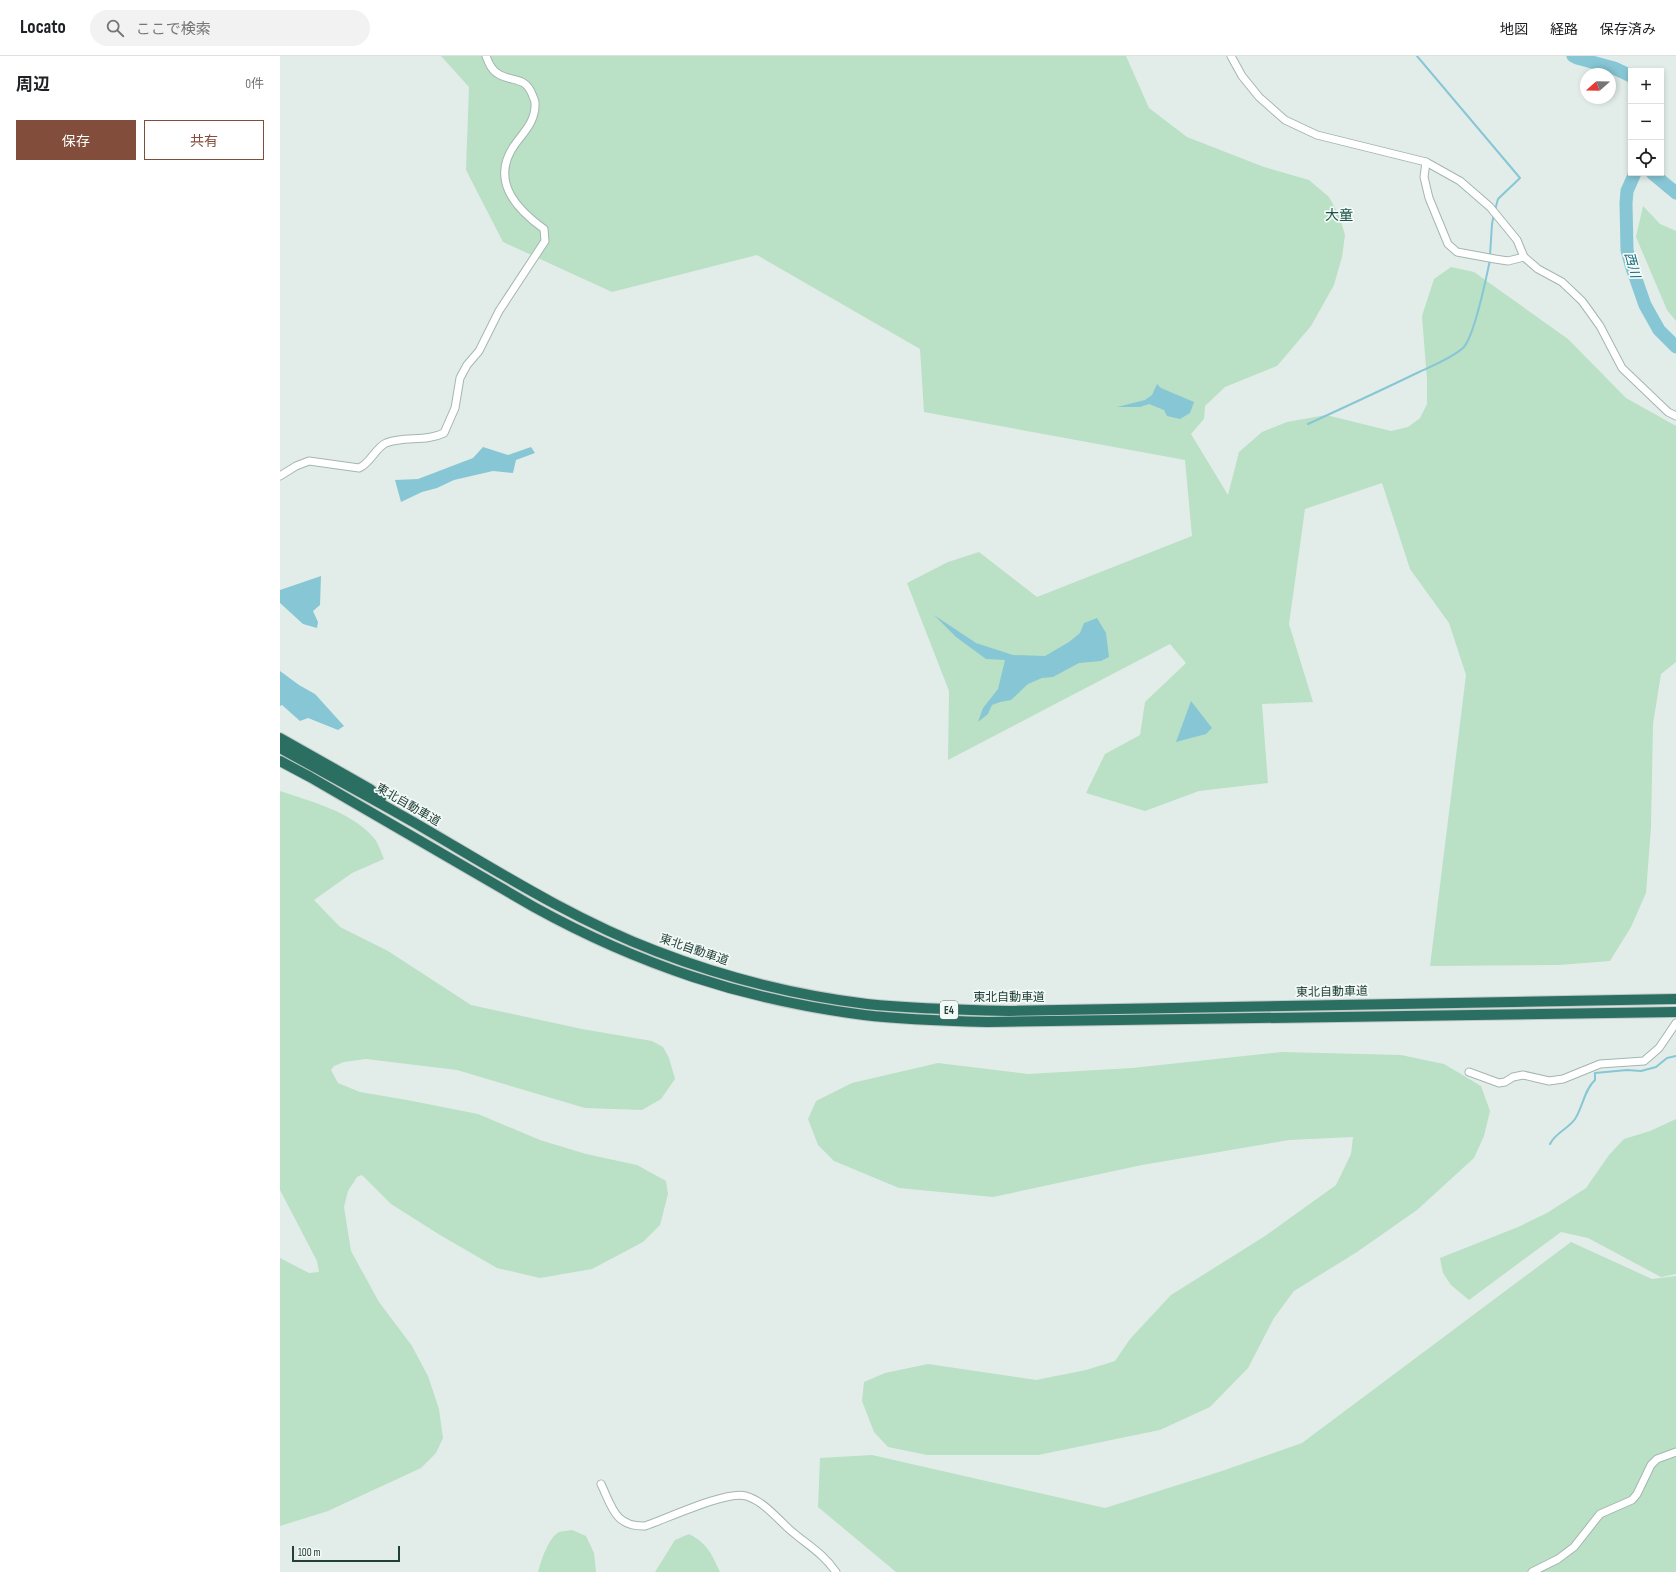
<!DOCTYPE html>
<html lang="ja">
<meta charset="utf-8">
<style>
body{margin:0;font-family:"Sofia Sans Condensed","Noto Sans JP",sans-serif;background:#f2f2f2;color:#202124}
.controls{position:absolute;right:12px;top:12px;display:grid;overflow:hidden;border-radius:0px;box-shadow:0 2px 6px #0003}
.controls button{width:36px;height:36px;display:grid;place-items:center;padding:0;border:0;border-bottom:1px solid #e0e0e0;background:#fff;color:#202124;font:20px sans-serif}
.compass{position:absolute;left:1300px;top:12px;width:36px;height:36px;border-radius:50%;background:#fff;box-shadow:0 2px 6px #0003;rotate:250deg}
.scale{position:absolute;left:12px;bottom:10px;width:108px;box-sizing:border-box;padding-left:4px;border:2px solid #214038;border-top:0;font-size:11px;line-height:14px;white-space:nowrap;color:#214038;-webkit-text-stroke:3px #f3f9f6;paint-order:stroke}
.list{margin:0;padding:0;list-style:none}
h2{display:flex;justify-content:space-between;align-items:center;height:52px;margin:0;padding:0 16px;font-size:17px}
h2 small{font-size:13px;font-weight:400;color:#757577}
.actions{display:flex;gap:8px;padding:12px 16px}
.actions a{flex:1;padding:9px 0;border:1px solid #824d3a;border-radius:0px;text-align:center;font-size:14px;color:#824d3a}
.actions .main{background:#824d3a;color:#fff}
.icon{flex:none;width:22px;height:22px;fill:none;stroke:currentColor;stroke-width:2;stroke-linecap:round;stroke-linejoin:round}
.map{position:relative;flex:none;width:1396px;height:1516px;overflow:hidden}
header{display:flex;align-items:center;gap:24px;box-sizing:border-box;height:56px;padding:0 20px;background:#fff;border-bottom:1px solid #e0e0e0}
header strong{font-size:19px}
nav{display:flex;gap:22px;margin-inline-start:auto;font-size:14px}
.search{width:280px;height:36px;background:#f2f2f2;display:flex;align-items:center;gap:10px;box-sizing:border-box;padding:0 14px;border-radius:22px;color:#757577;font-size:15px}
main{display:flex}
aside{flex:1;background:#fff}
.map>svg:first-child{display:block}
.green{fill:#bae0c5}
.water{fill:#87c7d5}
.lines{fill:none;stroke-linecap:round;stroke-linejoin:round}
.stream{stroke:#87c7d5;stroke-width:2}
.river{stroke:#87c7d5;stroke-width:13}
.minor-casing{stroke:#a4b6b0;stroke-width:9}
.highway-casing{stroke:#c1cac7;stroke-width:12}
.minor{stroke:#fff;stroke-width:7}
.highway{stroke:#2b6e62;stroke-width:10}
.labels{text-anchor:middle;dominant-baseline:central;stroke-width:3.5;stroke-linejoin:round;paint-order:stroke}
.shield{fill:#f3f9f6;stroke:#607871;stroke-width:1}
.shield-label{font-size:11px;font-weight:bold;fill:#214038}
.street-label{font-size:12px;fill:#214038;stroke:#f3f9f6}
.water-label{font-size:13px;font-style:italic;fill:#176b7f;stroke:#f3f9f6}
.quarter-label{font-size:14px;fill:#1c5347;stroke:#f3f9f6}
</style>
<header>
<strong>Locato</strong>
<div class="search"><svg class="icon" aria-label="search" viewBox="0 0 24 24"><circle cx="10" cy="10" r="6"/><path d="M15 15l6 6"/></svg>ここで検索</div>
<nav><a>地図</a><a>経路</a><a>保存済み</a></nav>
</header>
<main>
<aside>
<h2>周辺<small>0件</small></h2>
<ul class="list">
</ul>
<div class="actions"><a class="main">保存</a><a>共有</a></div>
</aside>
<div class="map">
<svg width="1396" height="1516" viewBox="0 0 1396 1516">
<rect width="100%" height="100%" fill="#e2ede9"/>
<!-- green -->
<g class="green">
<path d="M161 0H846L869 52 907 81 984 111 1029 124 1049 141 1059 159 1065 179 1062 201 1054 229 1031 270 997 310 945 331 925 350 924 363 911 378 948 439 959 396 982 376 1007 366 1046 359 1111 375 1128 371 1140 362 1147 348V324L1142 260 1154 223 1171 211 1194 216 1288 283 1346 342 1396 370V606L1381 618 1373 668 1371 771 1366 837 1351 871 1330 905 1279 909 1150 910 1186 619 1169 567 1130 513 1102 427 1025 453 1009 568 1033 646 982 648 988 727 919 735 865 755 806 737 825 698 860 679 865 646 906 607 890 588 668 704 669 635 627 527 668 506 699 496 757 541 912 480 905 404 644 356 640 293 477 199 332 236 223 186 186 114 189 31Z"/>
<path d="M1363 150 1380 168 1396 175V265L1387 254 1356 181Z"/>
<path d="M0 735C32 746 70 755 93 781 98 786 101 796 104 803L72 817 34 844 60 871 108 895 191 949 302 973 372 985 383 991 389 1002 395 1023 381 1043 362 1054 305 1052 177 1014 86 1003 64 1006 54 1010 51 1014 58 1027 80 1036 127 1044 198 1058 260 1084 306 1098 357 1109 386 1125 388 1138 380 1169 363 1186 312 1213 260 1222 217 1212 160 1179 111 1148 82 1119 77 1121 68 1135 64 1151 71 1195 99 1246 132 1290 148 1320 159 1353 163 1382 156 1397 141 1412 48 1455 0 1470V1202L29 1217 39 1216 37 1205 0 1134Z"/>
<path d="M1002 996 1121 999 1164 1008 1201 1030 1210 1055 1204 1080 1194 1102 1137 1154 1077 1196 1014 1235 994 1262 968 1312 930 1351 880 1374 758 1399H647L608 1391 594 1376 582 1345 584 1326 605 1317 648 1308 756 1324 806 1314 835 1305 850 1283 891 1239 985 1180 1056 1129 1071 1098 1073 1081 1009 1084 862 1109 713 1141 619 1132 554 1105 538 1089 528 1063 536 1045 572 1027 658 1007 748 1018 852 1012Z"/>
<path d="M1396 1063V1218L1381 1221 1308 1182 1281 1176 1189 1244 1171 1229 1163 1217 1160 1202 1238 1171 1267 1157 1306 1132 1329 1099 1344 1083 1370 1075Z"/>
<path d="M1291 1186 1372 1223 1396 1220V1516H616L538 1451 540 1402 592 1399 825 1452 939 1416 1022 1387Z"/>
<path d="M292 1474 306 1480 314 1497 316 1516H258C261 1505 268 1482 279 1476 282 1475 288 1475 292 1474Z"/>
<path d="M409 1478C428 1488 431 1497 440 1516H375L395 1484Z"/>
</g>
<!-- water -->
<g class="water">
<path d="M877 328 881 332 914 346 910 357 900 363 887 360 884 354 869 348 860 351H837L865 344 872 339Z"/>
<path d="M203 391 228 399 251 391 255 397 236 404 233 417 213 415 174 424 157 432 142 436 121 446 115 424 138 423 193 402Z"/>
<path d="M41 520 40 549 33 555 38 566 37 572 23 568 0 547V534Z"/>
<path d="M654 559 696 587 733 599 765 600 789 586 800 577 804 567 817 562 826 577 829 601 821 605 799 607 773 621 762 622 748 628 731 644 720 646 712 649 708 658 698 666 703 652 718 633 725 604 706 603 676 581Z"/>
<path d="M0 615 19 629 35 638 64 670 58 674 28 662 20 665 2 649 0 650Z"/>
<path d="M911 645 932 672 926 678 896 686Z"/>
</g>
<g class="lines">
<!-- stream -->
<g class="stream">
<path d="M1137 0 1240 122 1218 143 1215 154"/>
<path d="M1210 199 1212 168 1214 158"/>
<path d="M1028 368C1065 351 1102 334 1139 316 1152 310 1174 301 1184 291 1195 278 1206 223 1210 204"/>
<path d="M1270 1088C1275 1077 1288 1073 1295 1063 1303 1051 1304 1034 1315 1024V1017L1347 1014 1361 1015 1376 1011 1387 1002 1396 1000"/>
</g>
<!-- river -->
<g class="river">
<path d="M1293 0 1297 2 1334 12 1351 20"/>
<path d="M1355 117 1347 135 1346 147 1347 194 1351 209 1365 249 1379 274 1396 291"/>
<path d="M1372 117 1396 137"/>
</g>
<!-- minor casing -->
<g class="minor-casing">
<g id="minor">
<path d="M951 0 962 20 979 41 1005 64 1037 79 1146 106 1180 125 1210 151 1237 184 1244 201 1258 213 1282 226 1302 245 1320 270 1342 312 1388 356 1396 360"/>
<path d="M1146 106 1144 121 1149 142 1168 188 1177 196 1215 203 1228 205 1244 201"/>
<path d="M0 420 16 410 29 405 79 412C91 407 95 392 106 387 125 380 146 386 164 377L175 352 180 322 187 309 199 295 219 255 265 185 264 173C235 152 209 123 236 87 245 75 256 64 255 47 255 44 253 41 252 38 245 21 234 26 220 19 212 15 209 8 206 0"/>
<path d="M1189 1016 1219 1027 1225 1026 1233 1021 1243 1019 1269 1025 1283 1023 1320 1008 1364 1005 1379 992 1396 967"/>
<path d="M321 1428C332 1451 335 1471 365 1470 386 1463 447 1434 466 1440 483 1445 496 1461 509 1473 527 1489 542 1496 556 1516"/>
<path d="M1252 1516 1278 1503 1294 1491 1320 1458 1352 1444 1357 1438 1371 1409 1377 1403 1396 1396"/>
</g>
</g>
<!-- highway casing -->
<g class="highway-casing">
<g id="highway">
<path d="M0 682 90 733 101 742"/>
<path d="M0 692C45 717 90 741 135 767 214 813 290 862 376 895 443 921 515 939 587 948 634 953 681 954 729 955L1396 943"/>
<path d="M0 705 30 721 254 851C359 909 465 944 584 959 625 964 667 965 708 966L1396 956"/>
</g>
</g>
<!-- minor -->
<use href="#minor" class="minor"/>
<!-- highway -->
<use href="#highway" class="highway"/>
</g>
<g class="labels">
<!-- shield labels -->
<rect class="shield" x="660" y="945" width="18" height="18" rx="3"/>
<g class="shield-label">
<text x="669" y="954">E4</text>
</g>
<!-- street labels -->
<g class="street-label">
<text transform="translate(128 749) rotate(30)">東北自動車道</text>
<text transform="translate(414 894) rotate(19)">東北自動車道</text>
<text transform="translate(1052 936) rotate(-1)">東北自動車道</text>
<text x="729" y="941">東北自動車道</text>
</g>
<!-- water labels -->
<g class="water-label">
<text transform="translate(1352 209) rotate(75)">西川</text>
</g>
<!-- quarter labels -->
<g class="quarter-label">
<text x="1059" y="159">大童</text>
</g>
</g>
</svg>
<div class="controls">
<button>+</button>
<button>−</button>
<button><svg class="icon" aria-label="locate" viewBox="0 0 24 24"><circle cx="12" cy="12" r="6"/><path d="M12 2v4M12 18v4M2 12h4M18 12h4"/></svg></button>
</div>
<svg class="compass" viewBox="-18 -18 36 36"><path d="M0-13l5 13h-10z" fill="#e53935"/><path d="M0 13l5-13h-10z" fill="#757577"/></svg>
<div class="scale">100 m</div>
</div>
</main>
